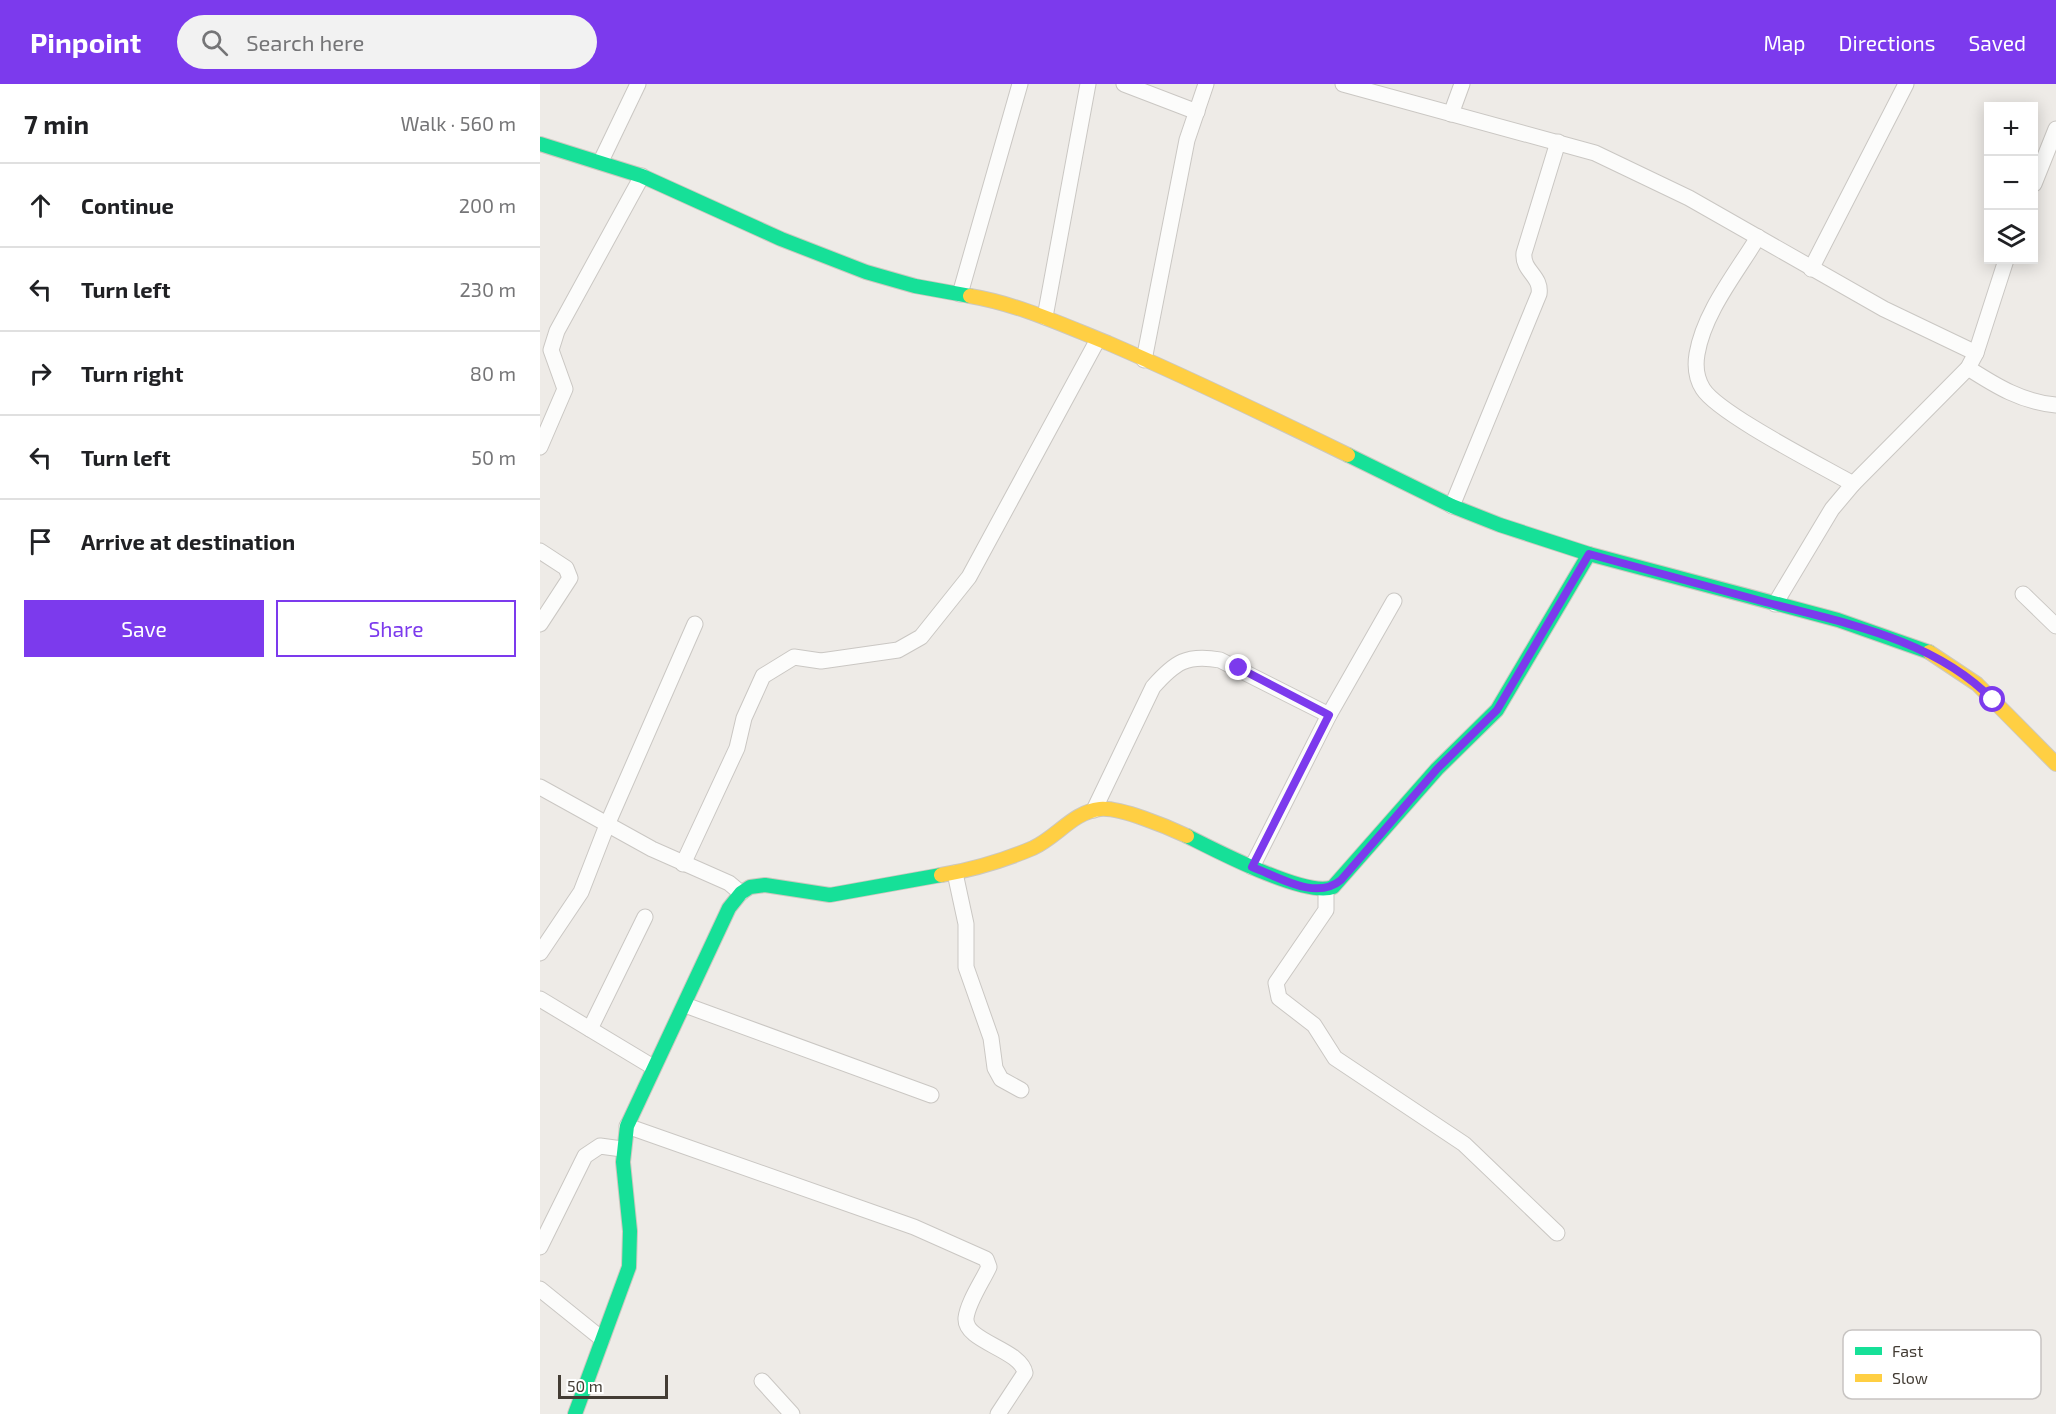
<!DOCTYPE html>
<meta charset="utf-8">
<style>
body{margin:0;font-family:"Exo 2",sans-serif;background:#f2f2f2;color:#202124}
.controls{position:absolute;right:18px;top:18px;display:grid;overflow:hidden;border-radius:0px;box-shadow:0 3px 15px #0003}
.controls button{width:54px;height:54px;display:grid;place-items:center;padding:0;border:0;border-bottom:2px solid #e0e0e0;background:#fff;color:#202124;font:30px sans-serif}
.scale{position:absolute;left:18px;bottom:15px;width:110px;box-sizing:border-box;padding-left:6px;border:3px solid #433c34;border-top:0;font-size:16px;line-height:21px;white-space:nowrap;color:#433c34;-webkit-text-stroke:4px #fff;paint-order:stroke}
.stop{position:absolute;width:18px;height:18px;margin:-14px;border:4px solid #7c3aed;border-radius:50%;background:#fff}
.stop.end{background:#7c3aed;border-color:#fff;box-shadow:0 2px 6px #0008}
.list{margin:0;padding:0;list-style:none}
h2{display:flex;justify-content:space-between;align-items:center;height:78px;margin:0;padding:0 24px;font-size:26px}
h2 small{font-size:20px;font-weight:400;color:#757577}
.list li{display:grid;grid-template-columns:39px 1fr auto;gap:18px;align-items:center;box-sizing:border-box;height:84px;padding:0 24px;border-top:2px solid #e0e0e0}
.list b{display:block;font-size:22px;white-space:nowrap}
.list em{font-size:20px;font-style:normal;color:#757577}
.actions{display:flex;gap:12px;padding:18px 24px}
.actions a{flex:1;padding:14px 0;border:2px solid #7c3aed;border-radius:0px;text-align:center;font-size:21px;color:#7c3aed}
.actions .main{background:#7c3aed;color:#fff}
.icon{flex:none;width:33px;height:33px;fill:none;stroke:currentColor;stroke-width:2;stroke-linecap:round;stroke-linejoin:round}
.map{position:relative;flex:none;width:1516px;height:1330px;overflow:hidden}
header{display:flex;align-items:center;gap:36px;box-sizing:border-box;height:84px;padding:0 30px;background:#7c3aed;color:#fff}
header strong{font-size:28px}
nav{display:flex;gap:33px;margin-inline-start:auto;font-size:21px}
.search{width:420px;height:54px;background:#f2f2f2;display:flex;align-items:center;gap:15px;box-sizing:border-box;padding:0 21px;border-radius:33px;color:#757577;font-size:22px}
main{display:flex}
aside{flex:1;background:#fff}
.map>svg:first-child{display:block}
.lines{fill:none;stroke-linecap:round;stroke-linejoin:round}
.street-casing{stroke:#cac7c3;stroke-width:17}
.fast-casing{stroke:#ccc8bf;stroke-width:16}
.slow-casing{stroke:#ccc8bf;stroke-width:16}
.street{stroke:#fcfcfb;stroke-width:15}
.fast{stroke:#16e098;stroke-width:14}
.slow{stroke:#ffcf43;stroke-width:14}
.route{stroke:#7c3aed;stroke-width:8}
.key{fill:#fff;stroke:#c7c4c2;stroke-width:1.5}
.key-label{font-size:16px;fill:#433c34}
</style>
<header>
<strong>Pinpoint</strong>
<div class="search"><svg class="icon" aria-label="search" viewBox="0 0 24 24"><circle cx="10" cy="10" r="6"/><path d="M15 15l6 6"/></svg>Search here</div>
<nav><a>Map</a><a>Directions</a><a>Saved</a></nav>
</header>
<main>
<aside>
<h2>7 min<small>Walk · 560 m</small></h2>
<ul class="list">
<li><svg class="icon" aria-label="ahead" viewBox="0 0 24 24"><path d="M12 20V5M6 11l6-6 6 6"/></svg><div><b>Continue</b></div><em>200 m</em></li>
<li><svg class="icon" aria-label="left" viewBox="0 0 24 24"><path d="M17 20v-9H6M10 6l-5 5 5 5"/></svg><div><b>Turn left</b></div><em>230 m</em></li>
<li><svg class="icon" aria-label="right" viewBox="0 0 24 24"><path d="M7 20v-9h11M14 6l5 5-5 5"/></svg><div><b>Turn right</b></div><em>80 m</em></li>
<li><svg class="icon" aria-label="left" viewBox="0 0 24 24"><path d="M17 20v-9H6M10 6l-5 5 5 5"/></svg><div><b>Turn left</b></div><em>50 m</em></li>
<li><svg class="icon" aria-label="arrive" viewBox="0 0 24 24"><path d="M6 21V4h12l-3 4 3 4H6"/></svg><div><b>Arrive at destination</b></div></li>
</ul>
<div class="actions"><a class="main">Save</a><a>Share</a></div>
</aside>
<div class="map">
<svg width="1516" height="1330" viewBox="0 0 1516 1330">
<rect width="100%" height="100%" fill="#eeebe7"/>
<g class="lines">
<!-- street casing -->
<g class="street-casing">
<g id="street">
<path d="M584 0 657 28"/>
<path d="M803 0 1055 69 1149 114 1344 225 1436 269"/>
<path d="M911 30 922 0"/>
<path d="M61 77 98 0"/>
<path d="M1494 100 1516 45"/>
<path d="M1218 153C1197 188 1164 228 1157 270 1155 282 1156 294 1163 305 1179 330 1282 382 1313 400"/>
<path d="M1271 185 1366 0"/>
<path d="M420 210 480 0"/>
<path d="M505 233 548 0"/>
<path d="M604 276 647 56 666 0"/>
<path d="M1428 284C1456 302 1482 318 1516 321"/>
<path d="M0 363 25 305 11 266 17 247 102 92"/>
<path d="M912 422 999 210C1002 192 982 187 984 169L1018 58"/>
<path d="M0 467 26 484 30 494 0 540"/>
<path d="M1483 510 1516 542"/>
<path d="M1235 520 1292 425 1313 400 1428 284 1436 269 1466 176"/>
<path d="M0 703 112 765 189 799 201 809"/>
<path d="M554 726 613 603C635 578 647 570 680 576L789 631"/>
<path d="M143 780 197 664 204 634 223 592 254 573 281 577 358 566 381 553 429 493 557 257"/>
<path d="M712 783 789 631 854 517"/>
<path d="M415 789 426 840V883L451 954 455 984 461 995 481 1006"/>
<path d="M786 806V826L736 899 739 914 774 941 795 974 924 1060 1017 1149"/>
<path d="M0 869 41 808 67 741 155 540"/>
<path d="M0 915 113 983"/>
<path d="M145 921 391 1011"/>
<path d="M50 945 105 833"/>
<path d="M87 1042 374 1143 446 1175 449 1183C442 1198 428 1218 426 1234 424 1258 481 1265 485 1289L458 1330"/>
<path d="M0 1163 45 1072 60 1062 82 1065"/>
<path d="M0 1205 62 1255"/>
<path d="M222 1297 252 1330"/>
</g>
</g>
<!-- fast casing -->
<g class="fast-casing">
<g id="fast">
<path d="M0 60 102 92 241 155 326 188 375 202 430 212"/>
<path d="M808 371 912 422 960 441 1049 470 1298 536 1389 568"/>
<path d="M647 752C675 766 766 814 793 803L897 685 957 626 1049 470"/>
<path d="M35 1330 89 1183 90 1147 83 1078 87 1042 189 824 201 809 210 803 225 801 290 811 401 791"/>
</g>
</g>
<!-- slow casing -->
<g class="slow-casing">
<g id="slow">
<path d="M430 212C478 220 523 241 568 259 649 294 728 332 808 371"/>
<path d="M1389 568 1437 600 1516 680"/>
<path d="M401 791C431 786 465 776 493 764 517 753 533 728 560 725 580 723 628 743 647 752"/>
</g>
</g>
<!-- street -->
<use href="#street" class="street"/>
<!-- fast -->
<use href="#fast" class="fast"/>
<!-- slow -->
<use href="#slow" class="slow"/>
</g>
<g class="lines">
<!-- route -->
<path class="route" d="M699 584 789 631 712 783C739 793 776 817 801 796L897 685 957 626 1049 470C1108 486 1166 502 1225 518 1304 539 1394 555 1453 616"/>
</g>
<!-- legend -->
<rect x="1303" y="1246" width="198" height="69" rx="9" class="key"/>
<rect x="1315" y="1263" width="27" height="8" fill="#16e098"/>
<rect x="1315" y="1290" width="27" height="8" fill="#ffcf43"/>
<g class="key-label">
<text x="1352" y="1273">Fast</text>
<text x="1352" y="1300">Slow</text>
</g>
</svg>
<div class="controls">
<button>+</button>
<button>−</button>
<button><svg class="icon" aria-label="layers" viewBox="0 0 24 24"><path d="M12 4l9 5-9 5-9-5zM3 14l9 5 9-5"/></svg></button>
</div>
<div class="scale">50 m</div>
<div class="stop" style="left:1453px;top:616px"></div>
<div class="stop end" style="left:699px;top:584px"></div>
</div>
</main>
